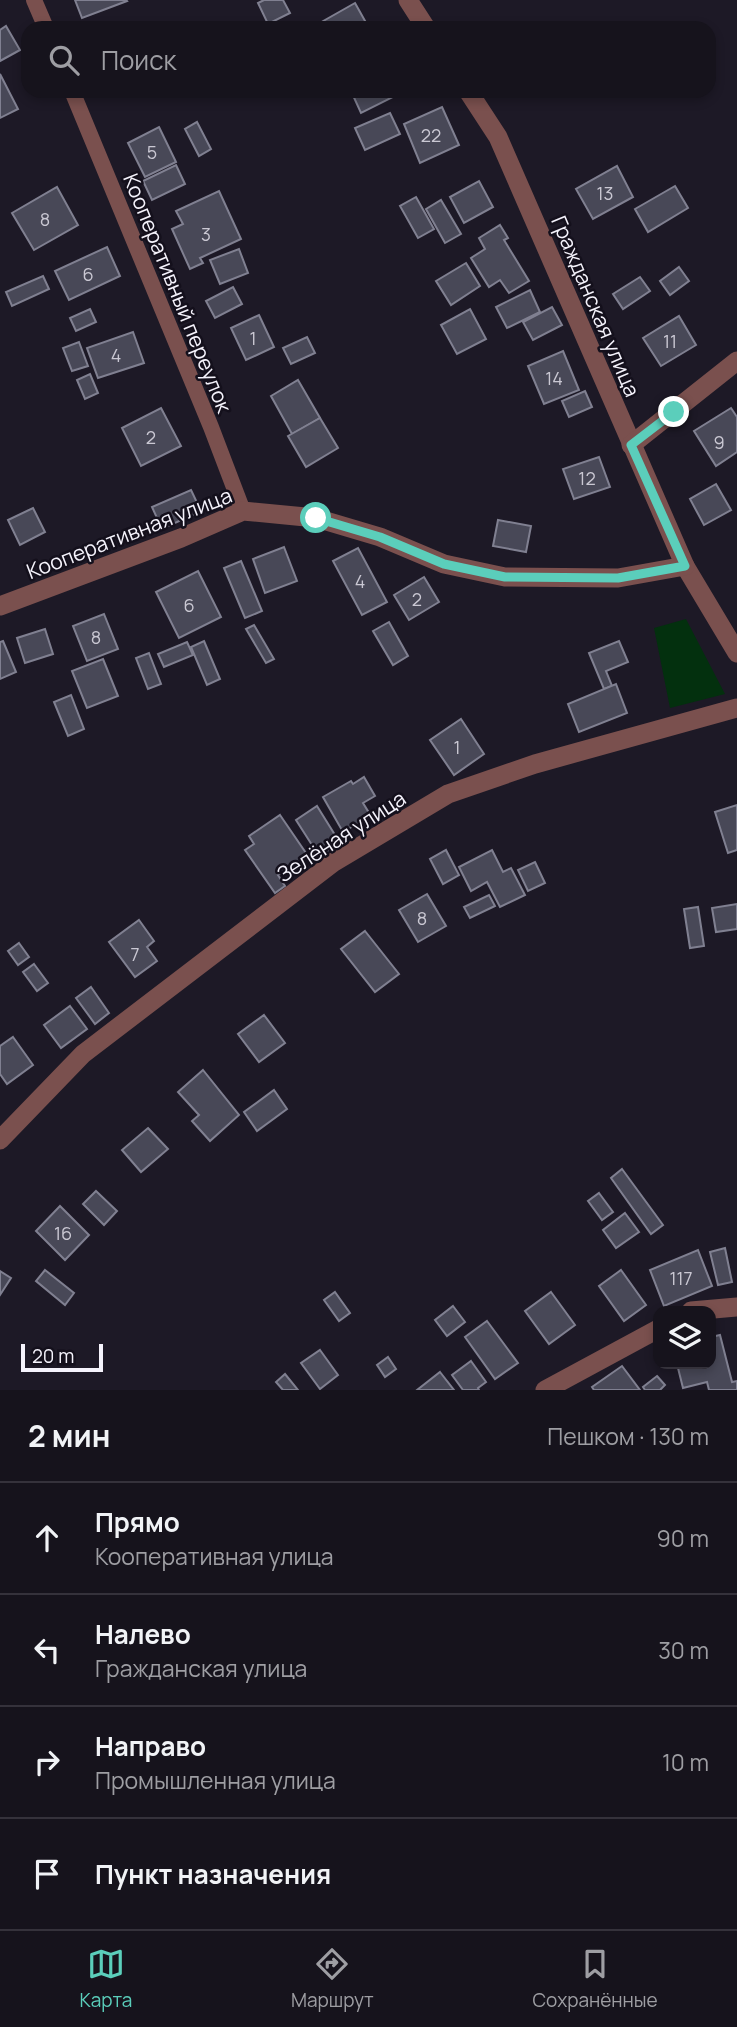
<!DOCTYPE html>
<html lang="ru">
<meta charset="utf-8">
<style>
body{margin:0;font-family:Manrope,sans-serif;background:#232029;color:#f1f3f6}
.controls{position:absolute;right:21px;bottom:21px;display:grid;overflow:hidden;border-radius:14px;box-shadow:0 4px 10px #0003}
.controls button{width:63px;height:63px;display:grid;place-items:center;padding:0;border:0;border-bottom:2px solid #35323b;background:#16131c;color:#f1f3f6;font:35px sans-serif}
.scale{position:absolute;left:21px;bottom:18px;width:82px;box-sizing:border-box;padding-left:7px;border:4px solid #f5f3fc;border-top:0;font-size:19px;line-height:24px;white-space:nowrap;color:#f5f3fc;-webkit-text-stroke:5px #14101c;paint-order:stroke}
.stop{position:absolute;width:21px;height:21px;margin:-16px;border:5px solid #5bcebb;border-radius:50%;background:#fff}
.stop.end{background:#5bcebb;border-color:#fff;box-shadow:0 2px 7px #0008}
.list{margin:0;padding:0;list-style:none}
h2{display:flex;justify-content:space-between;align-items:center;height:91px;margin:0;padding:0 28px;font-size:30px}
h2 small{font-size:23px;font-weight:400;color:#9e9ea3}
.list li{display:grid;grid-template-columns:46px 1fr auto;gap:21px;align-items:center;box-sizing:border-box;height:112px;padding:0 28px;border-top:2px solid #35323b}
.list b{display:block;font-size:26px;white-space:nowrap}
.list p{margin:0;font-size:23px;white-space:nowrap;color:#9e9ea3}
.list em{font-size:23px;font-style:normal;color:#9e9ea3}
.icon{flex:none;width:38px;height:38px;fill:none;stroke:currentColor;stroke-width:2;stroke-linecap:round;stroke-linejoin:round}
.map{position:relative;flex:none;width:737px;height:1390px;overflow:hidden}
.search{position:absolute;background:#16131c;box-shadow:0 4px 10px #0003;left:21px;right:21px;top:21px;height:77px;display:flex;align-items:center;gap:18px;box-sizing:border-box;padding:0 24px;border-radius:21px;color:#9e9ea3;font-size:26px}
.sheet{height:539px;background:#16131c}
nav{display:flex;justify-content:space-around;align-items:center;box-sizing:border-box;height:98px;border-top:2px solid #35323b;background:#16131c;font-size:19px;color:#9e9ea3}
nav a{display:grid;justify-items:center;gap:4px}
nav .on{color:#5bcebb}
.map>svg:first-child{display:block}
.green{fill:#03300e}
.building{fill:#484857;stroke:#808091;stroke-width:2}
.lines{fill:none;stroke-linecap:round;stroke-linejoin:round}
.service{stroke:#7a504e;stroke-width:16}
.minor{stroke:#7a504e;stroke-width:19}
.route{stroke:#5bcebb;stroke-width:9}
.labels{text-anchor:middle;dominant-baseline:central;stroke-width:5;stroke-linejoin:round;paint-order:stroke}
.number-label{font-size:18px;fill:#cac8d3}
.street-label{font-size:21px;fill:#f5f3fc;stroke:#14101c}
</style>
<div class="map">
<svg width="737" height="1390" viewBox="0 0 737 1390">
<rect width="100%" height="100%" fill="#1d1926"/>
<!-- green -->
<path class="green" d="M686 619 725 694 670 708 654 628Z"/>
<!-- building -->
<g class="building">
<path d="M75 0H126L127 1 82 18Z"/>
<path d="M264 0H283L290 13 268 24 258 3Z"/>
<path d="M355 3 369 28H311Z"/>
<path d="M6 26 20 50 0 61V30Z"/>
<path d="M0 74 18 109 0 118Z"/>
<path d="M351 91H403V92L361 113Z"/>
<path d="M442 107 459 145 420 163 404 124Z"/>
<path d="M390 113 400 134 365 150 355 128Z"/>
<path d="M197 122 211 149 199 156 185 129Z"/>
<path d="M159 127 176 162 145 177 128 143Z"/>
<path d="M176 165 185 184 152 200 143 181Z"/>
<path d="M617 166 633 197 593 219 576 189Z"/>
<path d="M479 181 493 207 464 223 450 197Z"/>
<path d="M675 186 688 208 648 232 635 209Z"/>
<path d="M57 187 78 225 34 250 12 213Z"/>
<path d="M219 191 241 239 200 258 203 263 190 269 172 229 183 224 176 211Z"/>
<path d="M416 197 434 229 418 238 400 206Z"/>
<path d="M441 200 461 234 445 243 426 209Z"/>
<path d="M500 225 508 238 504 240 529 281 509 293 500 280 489 287 471 258 485 249 479 238Z"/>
<path d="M107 247 120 276 69 300 55 271Z"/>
<path d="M239 249 248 273 220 284 210 260Z"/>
<path d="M466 263 480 286 451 305 436 281Z"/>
<path d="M679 267 689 281 670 295 660 281Z"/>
<path d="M43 276 49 289 12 306 6 292Z"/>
<path d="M640 277 650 291 623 309 613 294Z"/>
<path d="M233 287 242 304 215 318 206 301Z"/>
<path d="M530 290 540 312 507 328 496 307Z"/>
<path d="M552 307 562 325 533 340 523 322Z"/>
<path d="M90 309 96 322 76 331 70 318Z"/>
<path d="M470 309 486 339 457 354 441 325Z"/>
<path d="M259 315 274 347 246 360 231 328Z"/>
<path d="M679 316 696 345 661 366 643 338Z"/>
<path d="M133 332 144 363 98 378 87 348Z"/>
<path d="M307 337 315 353 291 364 283 348Z"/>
<path d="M79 342 88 366 72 371 63 348Z"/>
<path d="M563 351 579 390 544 404 528 366Z"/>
<path d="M90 374 98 393 85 399 77 380Z"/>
<path d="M298 380 320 418 292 434 271 396Z"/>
<path d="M585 391 592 407 569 417 562 401Z"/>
<path d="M161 408 181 446 141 466 122 428Z"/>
<path d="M731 408 737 417V452L716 466 694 431Z"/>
<path d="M320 418 338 448 306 467 288 436Z"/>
<path d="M599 457 610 487 574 499 563 469Z"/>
<path d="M716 484 731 510 704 525 690 499Z"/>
<path d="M191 490 201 511 162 529 152 507Z"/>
<path d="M33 508 45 532 20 545 8 520Z"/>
<path d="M498 520 531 526 526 552 493 546Z"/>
<path d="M284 547 297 581 265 593 253 559Z"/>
<path d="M358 548 387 602 362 615 333 561Z"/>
<path d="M241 561 262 611 245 618 224 568Z"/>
<path d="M198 571 221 617 179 638 156 592Z"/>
<path d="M424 577 439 602 409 620 394 595Z"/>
<path d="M104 614 118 649 87 661 73 626Z"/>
<path d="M389 622 408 656 393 665 373 631Z"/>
<path d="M254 625 274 659 266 663 246 629Z"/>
<path d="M45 629 53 654 25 663 17 638Z"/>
<path d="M3 641 16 672 0 679V642Z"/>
<path d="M204 641 220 679 207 685 191 647Z"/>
<path d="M619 641 628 662 606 671 612 686 604 689 589 653Z"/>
<path d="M187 642 193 655 164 667 158 654Z"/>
<path d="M149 653 161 684 148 689 136 658Z"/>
<path d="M103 659 118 696 87 708 72 671Z"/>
<path d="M616 684 627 713 579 732 568 704Z"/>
<path d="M71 695 84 729 68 736 54 702Z"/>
<path d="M461 719 484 754 454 775 430 740Z"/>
<path d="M364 777 375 796 363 803 371 816 343 832 323 797 351 781 353 784Z"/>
<path d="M737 805V850L728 853 715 812Z"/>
<path d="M317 806 340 843 319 856 296 820Z"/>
<path d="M280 815 308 856 278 875 285 886 275 893 245 850 254 844 249 836Z"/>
<path d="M446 850 459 875 443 884 430 859Z"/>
<path d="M492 850 503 872 511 868 525 895 500 907 487 882 471 891 459 867Z"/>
<path d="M535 862 545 883 528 891 518 870Z"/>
<path d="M427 894 446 926 418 942 399 910Z"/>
<path d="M489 895 495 906 470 918 464 907Z"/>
<path d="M737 904V929L716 932 712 908Z"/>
<path d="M698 907 704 946 690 948 684 909Z"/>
<path d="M139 920 154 941 147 947 157 961 135 977 109 942Z"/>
<path d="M365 931 399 974 375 992 341 949Z"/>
<path d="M19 943 29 957 18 965 8 951Z"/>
<path d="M34 964 48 983 37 991 23 972Z"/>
<path d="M91 987 109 1013 95 1024 76 998Z"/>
<path d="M70 1006 87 1029 61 1048 44 1025Z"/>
<path d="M264 1015 285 1043 259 1062 238 1034Z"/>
<path d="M13 1037 33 1065 7 1084 0 1074V1046Z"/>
<path d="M203 1070 239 1115 210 1141 192 1121 199 1115 178 1092Z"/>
<path d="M274 1090 287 1109 257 1131 244 1112Z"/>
<path d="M148 1128 168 1149 141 1172 122 1150Z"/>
<path d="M622 1169 663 1225 651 1234 611 1178Z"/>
<path d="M96 1191 117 1211 104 1225 83 1204Z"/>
<path d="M599 1193 613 1212 602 1220 588 1201Z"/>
<path d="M60 1206 89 1235 65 1260 36 1231Z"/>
<path d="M625 1213 639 1232 616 1248 603 1230Z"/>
<path d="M725 1248 732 1282 718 1285 710 1252Z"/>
<path d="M698 1250 712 1286 664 1306 650 1270Z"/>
<path d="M45 1270 74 1293 65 1305 36 1281Z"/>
<path d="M621 1270 646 1305 624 1321 599 1286Z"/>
<path d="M0 1271 11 1278 0 1295Z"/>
<path d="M335 1292 350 1313 339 1321 324 1300Z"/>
<path d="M551 1292 575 1325 549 1344 525 1311Z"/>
<path d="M453 1306 465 1322 447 1336 435 1320Z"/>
<path d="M487 1321 518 1363 495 1379 465 1337Z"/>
<path d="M720 1335 732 1382 737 1381V1390H709L707 1382 683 1388 677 1364H711V1337Z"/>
<path d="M320 1350 338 1375 320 1389 301 1363Z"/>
<path d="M388 1357 396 1369 385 1377 377 1365Z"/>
<path d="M471 1361 486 1382 478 1388 479 1390H463L452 1375Z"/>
<path d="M622 1366 640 1390H594L592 1387Z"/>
<path d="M440 1372 454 1390H417Z"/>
<path d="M285 1374 298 1390H283L276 1382Z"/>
<path d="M657 1376 665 1385 660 1390H645L643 1387Z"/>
</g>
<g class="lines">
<!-- service -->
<g class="service">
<path d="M34 0 46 28"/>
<path d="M72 91 211 427 243 511"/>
</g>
<!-- minor -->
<g class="minor">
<path d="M408 0 426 28"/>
<path d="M468 91 498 137 685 566 737 653"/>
<path d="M631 445 737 361"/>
<path d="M0 606 181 538 243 511 316 518 380 537 444 564 505 577 618 578 685 566"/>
<path d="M0 1140 83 1054 334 862 448 794 535 764 737 708"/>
<path d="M691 1311 737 1307"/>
<path d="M545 1390 658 1329"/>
</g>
</g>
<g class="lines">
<!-- route -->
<path class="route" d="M316 518 380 537 444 564 505 577 618 578 685 566 631 445 674 412"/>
</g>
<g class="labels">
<!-- number labels -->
<g class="number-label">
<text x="431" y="135">22</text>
<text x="152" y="152">5</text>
<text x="605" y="193">13</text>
<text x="45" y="219">8</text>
<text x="206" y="234">3</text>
<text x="88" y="274">6</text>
<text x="253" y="338">1</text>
<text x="670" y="341">11</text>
<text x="116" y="355">4</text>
<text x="554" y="378">14</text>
<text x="151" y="437">2</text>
<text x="719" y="442">9</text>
<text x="587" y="478">12</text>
<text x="360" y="581">4</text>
<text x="417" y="599">2</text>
<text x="189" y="605">6</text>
<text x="96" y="637">8</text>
<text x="457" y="747">1</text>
<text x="422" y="918">8</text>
<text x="135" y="954">7</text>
<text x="63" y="1233">16</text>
<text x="681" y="1278">117</text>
</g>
<!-- street labels -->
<g class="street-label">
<text transform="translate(178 293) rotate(68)">Кооперативный переулок</text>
<text transform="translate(596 306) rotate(67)">Гражданская улица</text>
<text transform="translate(129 533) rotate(-21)">Кооперативная улица</text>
<text transform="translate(341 836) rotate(-33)">Зелёная улица</text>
</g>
</g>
</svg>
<div class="controls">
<button><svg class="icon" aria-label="layers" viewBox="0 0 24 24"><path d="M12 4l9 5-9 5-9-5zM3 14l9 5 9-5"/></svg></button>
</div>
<div class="scale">20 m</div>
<div class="stop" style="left:316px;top:518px"></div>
<div class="stop end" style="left:674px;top:412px"></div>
<div class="search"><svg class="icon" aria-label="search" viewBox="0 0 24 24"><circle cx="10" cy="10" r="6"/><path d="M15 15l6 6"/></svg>Поиск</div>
</div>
<section class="sheet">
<h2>2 мин<small>Пешком · 130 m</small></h2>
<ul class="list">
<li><svg class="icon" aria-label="ahead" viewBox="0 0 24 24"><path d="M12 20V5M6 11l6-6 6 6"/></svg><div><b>Прямо</b><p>Кооперативная улица</p></div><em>90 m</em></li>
<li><svg class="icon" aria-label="left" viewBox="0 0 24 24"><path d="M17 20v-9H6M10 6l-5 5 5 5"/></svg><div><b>Налево</b><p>Гражданская улица</p></div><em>30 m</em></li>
<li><svg class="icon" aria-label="right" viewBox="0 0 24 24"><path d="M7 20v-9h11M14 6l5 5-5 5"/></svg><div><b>Направо</b><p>Промышленная улица</p></div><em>10 m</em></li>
<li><svg class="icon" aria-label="arrive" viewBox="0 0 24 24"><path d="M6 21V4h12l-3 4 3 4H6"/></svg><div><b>Пункт назначения</b></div></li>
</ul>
</section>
<nav>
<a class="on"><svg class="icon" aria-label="map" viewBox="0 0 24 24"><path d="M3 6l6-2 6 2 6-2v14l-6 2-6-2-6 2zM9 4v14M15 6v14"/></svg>Карта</a>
<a><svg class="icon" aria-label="directions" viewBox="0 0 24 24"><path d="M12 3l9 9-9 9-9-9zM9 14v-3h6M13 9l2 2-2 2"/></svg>Маршрут</a>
<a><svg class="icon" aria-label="saved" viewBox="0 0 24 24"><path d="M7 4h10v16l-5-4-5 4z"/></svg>Сохранённые</a>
</nav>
